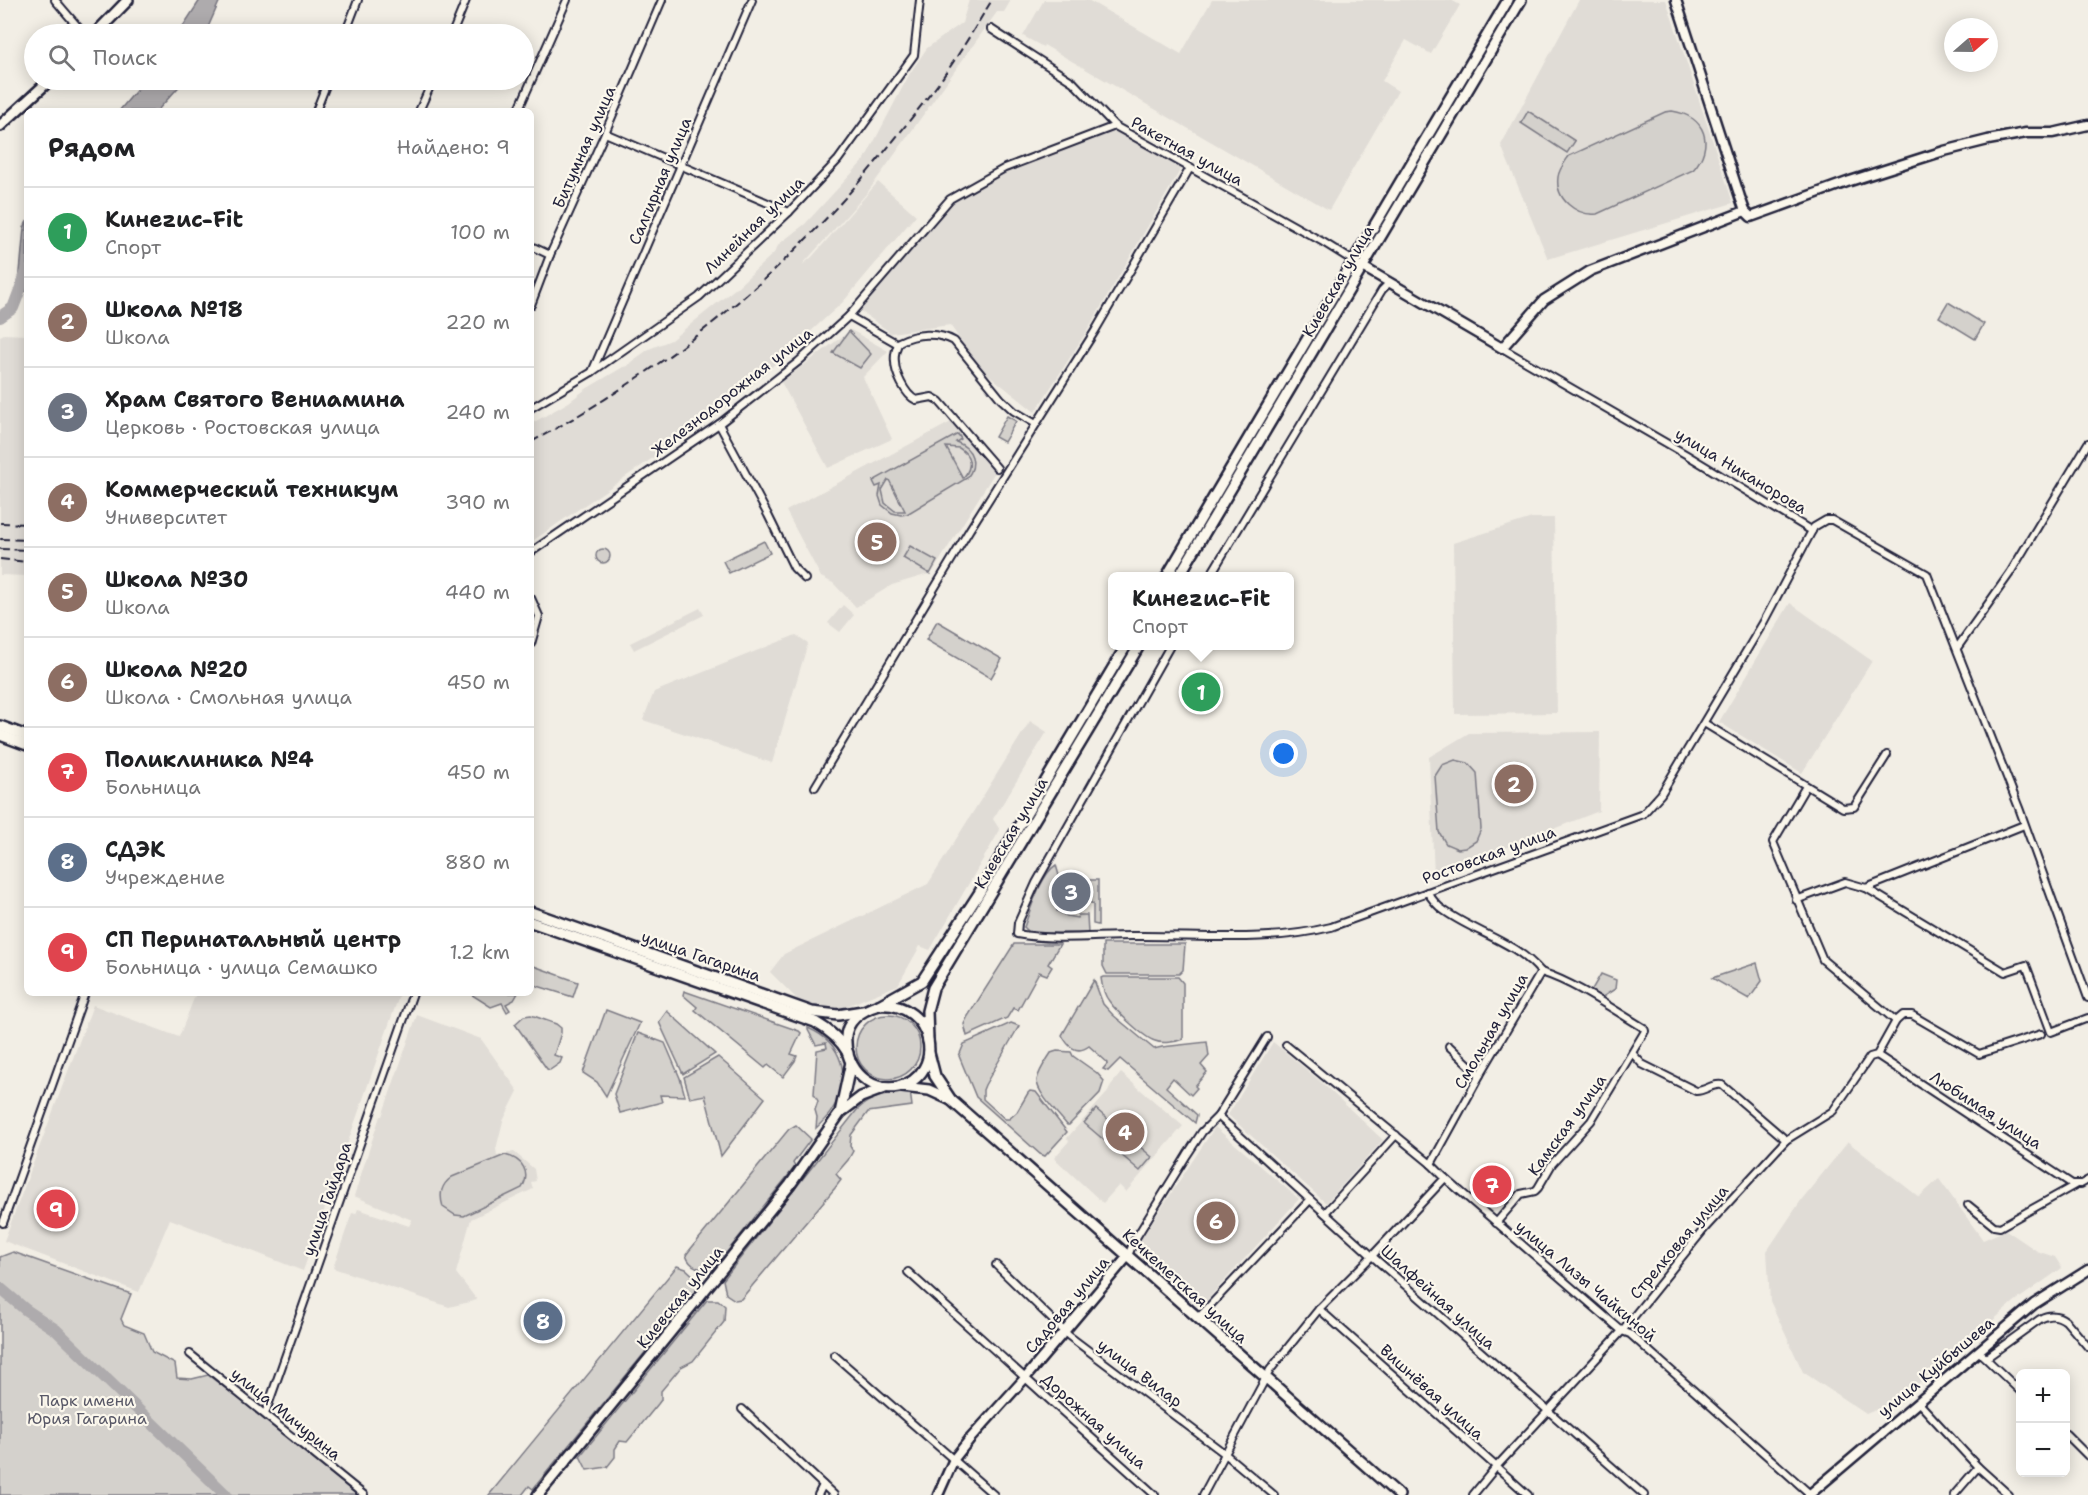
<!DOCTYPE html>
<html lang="ru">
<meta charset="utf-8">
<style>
body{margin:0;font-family:"Shantell Sans",sans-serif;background:#f6f6f6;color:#202124}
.controls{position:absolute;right:18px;bottom:18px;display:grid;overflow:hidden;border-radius:9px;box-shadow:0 3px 15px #0003}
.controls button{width:54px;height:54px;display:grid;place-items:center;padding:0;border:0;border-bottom:2px solid #e0e0e0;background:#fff;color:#202124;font:30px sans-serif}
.compass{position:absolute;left:1944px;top:18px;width:54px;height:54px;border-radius:50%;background:#fff;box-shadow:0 3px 15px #0003;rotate:70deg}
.you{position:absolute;left:1284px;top:754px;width:21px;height:21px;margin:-15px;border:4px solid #fff;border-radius:50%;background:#1a73e8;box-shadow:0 0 0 9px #1a73e833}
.badge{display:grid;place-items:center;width:39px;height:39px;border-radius:50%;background:#1a73e8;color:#fff;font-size:20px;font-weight:700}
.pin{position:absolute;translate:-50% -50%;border:3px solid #fff;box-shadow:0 2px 6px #0006}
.popup{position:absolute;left:1108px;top:572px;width:186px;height:78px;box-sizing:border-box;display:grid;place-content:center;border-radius:9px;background:#fff;filter:drop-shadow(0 2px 4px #0005);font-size:20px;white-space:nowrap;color:#757577}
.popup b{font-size:22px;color:#202124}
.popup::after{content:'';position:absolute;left:50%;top:100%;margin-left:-12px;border:12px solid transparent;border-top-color:#fff}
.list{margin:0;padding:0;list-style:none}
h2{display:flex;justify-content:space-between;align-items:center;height:78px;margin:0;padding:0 24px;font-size:26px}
h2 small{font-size:20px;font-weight:400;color:#757577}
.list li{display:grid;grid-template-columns:39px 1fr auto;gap:18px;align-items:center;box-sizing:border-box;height:90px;padding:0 24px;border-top:2px solid #e0e0e0}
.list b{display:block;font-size:22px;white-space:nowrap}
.list p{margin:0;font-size:20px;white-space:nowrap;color:#757577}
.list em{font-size:20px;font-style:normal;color:#757577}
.icon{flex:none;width:33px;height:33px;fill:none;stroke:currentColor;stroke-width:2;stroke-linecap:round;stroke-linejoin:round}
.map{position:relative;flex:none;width:2088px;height:1495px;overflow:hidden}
.search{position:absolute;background:#fff;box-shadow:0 3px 15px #0003;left:24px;top:24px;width:510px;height:66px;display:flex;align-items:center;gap:15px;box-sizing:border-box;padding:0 21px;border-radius:33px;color:#757577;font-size:22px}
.panel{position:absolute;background:#fff;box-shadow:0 3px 15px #0003;left:24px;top:108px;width:510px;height:888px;border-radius:9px}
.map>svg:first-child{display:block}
.built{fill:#e0dcd6}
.green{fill:#d4d1cc;stroke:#7b7a84;stroke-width:1.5;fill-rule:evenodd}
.water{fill:#aeabad;stroke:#76747f;stroke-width:1.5}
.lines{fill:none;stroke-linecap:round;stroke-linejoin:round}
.river{stroke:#aeabad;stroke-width:12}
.street-casing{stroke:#22223b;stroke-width:10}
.secondary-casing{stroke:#22223b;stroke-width:13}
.primary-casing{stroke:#22223b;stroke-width:14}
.street{stroke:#fbf7ec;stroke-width:6}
.secondary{stroke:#fbf7ec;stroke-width:8}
.primary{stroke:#fbf7ec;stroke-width:9}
.rail{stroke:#22223b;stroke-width:2;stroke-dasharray:9 4.5;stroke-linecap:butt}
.labels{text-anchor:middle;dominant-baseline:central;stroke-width:4.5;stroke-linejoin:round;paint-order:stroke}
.street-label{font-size:16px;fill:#22223b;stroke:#fbf7ec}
.park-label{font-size:16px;fill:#575766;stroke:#fbf7ec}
</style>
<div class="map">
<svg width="2088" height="1495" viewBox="0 0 2088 1495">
<rect width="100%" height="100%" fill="#f2eee5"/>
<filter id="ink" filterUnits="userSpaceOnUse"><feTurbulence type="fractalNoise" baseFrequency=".0167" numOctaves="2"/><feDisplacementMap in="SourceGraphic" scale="12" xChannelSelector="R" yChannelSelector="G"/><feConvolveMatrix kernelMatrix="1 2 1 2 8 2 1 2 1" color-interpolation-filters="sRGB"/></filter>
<g filter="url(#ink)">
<!-- built -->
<g class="built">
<path d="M969 0H1011L1004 12H997L867 193 802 265 812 257 878 182 916 215 843 302 753 384 718 413 531 542V424L569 402 586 389 623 367 628 366 631 362 649 349 671 340 736 288 774 253 779 244 805 224 865 159 910 73 927 48 962 23Z"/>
<path d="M1044 0H1088L1181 54 1212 0H1451L1460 5 1431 54 1406 40 1382 81 1398 91 1329 210 1044 45 1043 47 1023 36Z"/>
<path d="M1579 0H1666L1733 203 1548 259 1501 145Z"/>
<path d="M1114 131 1182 167 1089 328 1035 412 979 367 950 325 891 333 859 310 952 202 970 190 1009 171Z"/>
<path d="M851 330 888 351 863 377 892 439 828 468 781 382Z"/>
<path d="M4 334 27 335V576L0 575V336Z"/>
<path d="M951 422 995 472 932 573 892 585 856 607 833 583 821 577 786 511Z"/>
<path d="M1532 518H1554L1557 713 1455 714 1453 543Z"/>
<path d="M1790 603 1872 661 1802 773 1719 722Z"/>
<path d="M843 605 854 615 840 632 828 623Z"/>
<path d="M700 608 704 615 634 650 630 643Z"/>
<path d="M796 635 808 643 772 763 643 720 654 692Z"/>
<path d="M1030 721 1047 732 993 819 1000 830 930 950 920 946 898 985 837 1010H823L800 1002 770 972 784 954 928 884Z"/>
<path d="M1600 732 1599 811 1434 876 1429 757 1469 733Z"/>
<path d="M196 993H400L303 1271 170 1219 139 1292 4 1241 93 1005 179 1037Z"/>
<path d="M417 1015 481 1039 518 1091 503 1121 496 1149 497 1155 514 1152 534 1169 536 1181 531 1182 533 1189 471 1219 456 1273 477 1300 449 1307 333 1268 352 1213 356 1214 358 1209 409 1226 412 1220 354 1196 380 1116H382Z"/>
<path d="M1273 1042 1320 1081 1383 1140 1326 1203 1228 1115Z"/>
<path d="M1121 1073 1183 1126 1126 1192 1119 1185 1103 1203 1054 1158 1069 1141 1067 1138 1108 1092 1111 1085Z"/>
<path d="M1215 1127 1299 1199 1204 1303 1139 1242Z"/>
<path d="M1848 1142 1919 1197 1939 1179 1983 1240 2006 1230 2037 1251 2055 1257 2062 1268 2014 1302 1943 1364 1893 1403 1866 1414 1803 1372 1770 1301 1767 1251 1802 1199Z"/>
</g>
<!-- green -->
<g class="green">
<path d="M1528 111 1575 141 1567 153 1521 123Z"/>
<path d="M1672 111C1706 116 1715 145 1693 170L1597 214C1576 216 1555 199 1558 177 1559 169 1565 162 1569 156L1665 112Z"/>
<path d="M1948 302 1984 324 1975 339 1939 317Z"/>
<path d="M849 331 871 354 860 368 833 353Z"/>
<path d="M1007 416 1016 421 1004 442 995 437Z"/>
<path d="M958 434 961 439 956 442C973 448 978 464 967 478L907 514 901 515 892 513 882 505 879 496 881 485 876 487 873 481ZM946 447 959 448C971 455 973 467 963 478ZM888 480H889L905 511H895L885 503 882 490Z"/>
<path d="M764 541 770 553 729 573 723 561Z"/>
<path d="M910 546 937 561 930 574 903 558Z"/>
<circle cx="603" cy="556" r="7"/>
<path d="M937 621 1002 659 991 678 926 640Z"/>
<path d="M1455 760 1468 763 1477 773 1481 829 1476 841 1465 848 1458 849 1446 844 1439 832 1435 776 1442 765Z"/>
<path d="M1056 865 1060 879 1053 883 1057 911 1067 916 1077 918 1078 915H1087L1088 933H1030L1024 927C1030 911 1041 874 1056 865Z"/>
<path d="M1086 880H1098V925L1093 924V904L1088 901Z"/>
<path d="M1014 944H1060L1048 964 1052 967 1047 975 1039 972 1018 1010 1013 1008 1007 1018 967 1036 964 1024 968 1016Z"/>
<path d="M1103 944H1185L1183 970 1179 974H1107L1103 966Z"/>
<path d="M1757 963 1762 981 1749 999 1712 978Z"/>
<path d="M531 965 578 982 573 997 531 984Z"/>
<path d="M1601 974 1616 980 1615 989 1601 998 1591 991Z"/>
<path d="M1103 977H1178L1183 983V1039C1176 1042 1162 1044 1155 1041 1144 1038 1115 1010 1109 1001 1104 995 1102 986 1101 978Z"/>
<path d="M1094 980 1103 1004 1113 1015 1154 1049 1162 1047 1207 1042 1209 1056 1201 1065 1207 1072 1195 1086 1197 1088 1191 1095 1173 1078 1166 1087 1197 1115 1195 1123 1120 1059 1108 1071 1103 1069 1108 1063 1089 1046C1077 1055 1068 1047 1062 1035Z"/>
<path d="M684 991 799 1031 801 1033 791 1054 797 1056 795 1061 783 1077 768 1065 765 1068 695 1010 697 1007 683 995Z"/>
<path d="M469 993H518L514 1000 506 1004 510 1010 507 1012 502 1003 491 1007Z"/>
<path d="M606 1010 640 1023 606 1096 597 1082 583 1073Z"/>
<path d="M667 1011 715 1054 683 1074 659 1022Z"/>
<circle cx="888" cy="1047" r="32"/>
<path d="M531 1015 556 1024 561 1028V1033L554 1055 562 1058 560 1063 550 1070 547 1069 515 1024 524 1016Z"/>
<path d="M1011 1023 1019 1026 985 1085 983 1090V1099L1005 1119H1009L1017 1112 1028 1093 1030 1091 1036 1092 1067 1132 1045 1156 1040 1154 976 1097 959 1056 964 1044Z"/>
<path d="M808 1028C843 1043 853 1078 832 1110 828 1117 822 1122 816 1128L817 1117 815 1110 818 1101 814 1094 817 1050 827 1048 826 1043 816 1045 808 1030Z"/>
<path d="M638 1033 665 1043 680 1078 685 1096 660 1095 662 1102 620 1113 614 1094Z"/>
<path d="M1057 1051 1071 1052 1073 1056 1097 1073 1104 1081 1100 1093 1069 1125H1067C1059 1115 1036 1092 1037 1080 1039 1070 1046 1061 1051 1053Z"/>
<path d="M718 1057 765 1098 721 1156 705 1095 690 1098 684 1077Z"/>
<path d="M910 1091 912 1106 868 1112 851 1135 850 1146 853 1151 848 1160 836 1174 841 1180 835 1188 741 1299 735 1300 726 1294 723 1280 857 1110C872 1095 890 1094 910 1091Z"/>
<path d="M1096 1109 1152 1157 1140 1171 1084 1123Z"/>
<path d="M796 1125 811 1139 793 1163 795 1167 715 1267C703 1272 690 1268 686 1255L689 1251 789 1129Z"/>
<path d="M505 1155C523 1159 531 1173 522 1188L464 1216 455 1215 443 1207C439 1194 441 1185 452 1177Z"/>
<path d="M13 1252 131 1294 121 1319 124 1325 144 1333 152 1352 175 1364 177 1378 192 1379 208 1375 272 1424 357 1495H0V1257Z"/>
<path d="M677 1266 686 1269 697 1279V1289L533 1489 529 1486 522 1495H489Z"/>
<path d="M707 1300H718L725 1306 724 1322 693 1361 681 1367 661 1391V1400L658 1404 627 1442 620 1441 615 1449V1457L607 1467 587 1470 580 1456Z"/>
</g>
<!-- water -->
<g class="water">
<path d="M200 0H220L205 34H178Z"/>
<path d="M145 80H185L157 111H119Z"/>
<path d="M27 221V291L18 294 24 228Z"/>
</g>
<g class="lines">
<!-- river -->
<g class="river">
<path d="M0 317 13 308 27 271"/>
<path d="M0 1288 26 1310 56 1330 226 1495"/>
</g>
<!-- street casing -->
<g class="street-casing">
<g id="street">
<path d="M55 0 84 34"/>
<path d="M991 29 1073 82 1115 126 1323 242 1363 267"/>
<path d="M345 34 358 0"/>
<path d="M452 34 466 0"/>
<path d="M316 111 328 80"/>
<path d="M419 111 433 80"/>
<path d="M518 111 567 0"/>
<path d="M605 133 789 212"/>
<path d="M531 246 550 255"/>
<path d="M531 305 550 255 605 133 662 0"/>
<path d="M849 316 898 344"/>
<path d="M1502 348 1687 455 1812 531"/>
<path d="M592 372 752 0"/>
<path d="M531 408 592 372 699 297 789 212 838 160 914 55 920 0"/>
<path d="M719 424 768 515 794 568 805 579"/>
<path d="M997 468 939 401 932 397 916 400C905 395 895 373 895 362 894 355 896 348 899 342 916 333 938 332 954 341L1001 399 1014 411 1036 424"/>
<path d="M531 552 719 424 798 362 849 316 950 199 1005 168 1115 126"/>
<path d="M1210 576 1382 290 1390 282"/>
<path d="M531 598 539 616 531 644"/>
<path d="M1170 646 1036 883 1018 923 1017 934C1055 941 1094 936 1132 936 1198 935 1267 943 1331 927L1643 814 1661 794 1763 623 1814 527 1826 520H1832L1927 574 2019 808 2088 998"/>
<path d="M1957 648 2010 573 2088 443"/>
<path d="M1704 723 1843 808 1854 807 1887 755"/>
<path d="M1806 786 1773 842 1823 960 1896 1021"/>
<path d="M815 787 970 529 1095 331 1190 168"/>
<path d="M1866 888 2005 972 2026 965 2051 1032 2088 1018"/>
<path d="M1427 892C1431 897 1436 905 1442 909 1472 932 1516 941 1541 972"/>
<path d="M1796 900 1845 882 1866 888 2024 825"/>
<path d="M1286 1045 1431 1164 1445 1178 1622 1331 1630 1334 1810 1494"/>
<path d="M1449 1046 1480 1075"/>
<path d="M1633 1054 1642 1064 1696 1091C1706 1091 1712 1083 1722 1085L1786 1140"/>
<path d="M1877 1055 2072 1184H2081L2088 1180"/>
<path d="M1218 1116 1372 1256 1644 1495"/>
<path d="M1431 1164 1480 1075 1541 972"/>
<path d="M1968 1205 1994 1226 2000 1227 2075 1185"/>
<path d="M1325 1213 1396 1135"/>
<path d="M3 1223 85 993"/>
<path d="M1496 1223 1521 1194 1535 1191 1538 1188 1552 1164 1591 1121 1645 1031 1644 1028C1612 1009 1576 983 1541 972"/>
<path d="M1128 1256 1134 1241 1187 1155 1202 1132 1218 1116 1267 1037"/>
<path d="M996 1265 1069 1336 1224 1453 1274 1495"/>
<path d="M908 1272 1155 1495"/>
<path d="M1319 1309 1528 1495"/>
<path d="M1199 1317 1310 1200"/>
<path d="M1978 1351 2020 1391"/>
<path d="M190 1354 364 1495"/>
<path d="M834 1355 994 1495"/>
<path d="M1986 1358 2040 1319C2049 1314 2057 1314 2066 1321L2088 1347"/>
<path d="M1918 1402 1978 1467 2009 1495"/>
<path d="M742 1409 834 1495"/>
<path d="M265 1414 413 993"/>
<path d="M2066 1434 2088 1456"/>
<path d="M818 1495 823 1485"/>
<path d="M1203 1495 1270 1370 1319 1309 1372 1256 1445 1178"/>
<path d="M1473 1495 1496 1467 1622 1331 1705 1228 1786 1140 1833 1111 1870 1057 1877 1055 1896 1021 1903 1015H1912L1979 1054 2041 1034"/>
<path d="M1954 1495 1978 1467"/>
</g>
</g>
<!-- secondary casing -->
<g class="secondary-casing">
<g id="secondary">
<path d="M1676 0 1740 197 1745 211 1751 217 1850 181 1944 151 1988 140 2026 133H2053L2088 125"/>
<path d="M1363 267 1502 348 1544 300 1590 271 1745 211"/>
<path d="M938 1495 954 1459 969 1440 1026 1377 1128 1256"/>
<path d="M1809 1495 2034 1304 2088 1270"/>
</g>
</g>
<!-- primary casing -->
<g class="primary-casing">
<g id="primary">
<path d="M95 34 128 0"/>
<path d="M0 126 50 80"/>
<path d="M1167 576 1508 0"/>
<path d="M1179 576 1521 0"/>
<path d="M0 726 27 736"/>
<path d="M0 735 27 745"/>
<path d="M531 912 812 1012 838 1015 863 1011"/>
<path d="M531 922 815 1022C829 1030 840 1039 848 1053"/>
<path d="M879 1005 922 981 978 895 1126 646"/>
<path d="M879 1005C934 1001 948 1075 898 1087 887 1089 876 1087 867 1081 855 1073 846 1057 846 1042 844 1021 862 1010 879 1005Z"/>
<path d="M928 1041 927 1011 933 988 1139 646"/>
<path d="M929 1053 935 1076 951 1100 1399 1495"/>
<path d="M902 1087 929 1090 951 1100"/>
<path d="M840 1113 861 1097 885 1088"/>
<path d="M538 1495 790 1185 840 1113 851 1062"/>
</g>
</g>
<!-- street -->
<use href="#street" class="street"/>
<!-- secondary -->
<use href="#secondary" class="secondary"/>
<!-- primary -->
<use href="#primary" class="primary"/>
<!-- rail -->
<g class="rail">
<path d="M531 442C630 389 722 323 802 243 851 195 893 142 935 88 956 60 974 29 992 0"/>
<path d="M0 523 27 524"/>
<path d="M0 539 27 540"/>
<path d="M0 549 27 550"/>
<path d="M0 559 27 562"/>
</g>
</g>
</g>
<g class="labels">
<!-- street labels -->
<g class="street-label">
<text transform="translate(584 147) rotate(-66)">Битумная улица</text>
<text transform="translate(1187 151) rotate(29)">Ракетная улица</text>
<text transform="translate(660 181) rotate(-67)">Салгирная улица</text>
<text transform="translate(754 225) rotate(-44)">Линейная улица</text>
<text transform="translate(1338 281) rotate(-60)">Киевская улица</text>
<text transform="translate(732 392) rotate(-38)">Железнодорожная улица</text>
<text transform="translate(1741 471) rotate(31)">улица Никанорова</text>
<text transform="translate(1011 833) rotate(-59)">Киевская улица</text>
<text transform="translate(1489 855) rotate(-20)">Ростовская улица</text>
<text transform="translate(701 956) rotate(19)">улица Гагарина</text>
<text transform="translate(1491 1031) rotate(-60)">Смольная улица</text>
<text transform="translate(1986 1110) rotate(33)">Любимая улица</text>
<text transform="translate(1567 1125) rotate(-54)">Камская улица</text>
<text transform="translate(327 1199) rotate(-71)">улица Гайдара</text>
<text transform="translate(1679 1242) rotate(-50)">Стрелковая улица</text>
<text transform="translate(1586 1281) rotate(40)">улица Лизы Чайкиной</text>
<text transform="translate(1185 1286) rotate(42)">Кечкеметская улица</text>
<text transform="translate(680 1297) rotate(-51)">Киевская улица</text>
<text transform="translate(1438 1297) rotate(42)">Шалфейная улица</text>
<text transform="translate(1067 1305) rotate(-50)">Садовая улица</text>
<text transform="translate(1936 1367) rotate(-40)">улица Куйбышева</text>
<text transform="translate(1140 1373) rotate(37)">улица Вилар</text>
<text transform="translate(1432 1392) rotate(42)">Вишнёвая улица</text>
<text transform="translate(286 1414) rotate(39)">улица Мичурина</text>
<text transform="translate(1094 1421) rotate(42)">Дорожная улица</text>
</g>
<!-- park labels -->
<g class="park-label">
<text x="87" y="1400">Парк имени<tspan x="87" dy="18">Юрия Гагарина</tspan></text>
</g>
</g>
</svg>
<div class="controls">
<button>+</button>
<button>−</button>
</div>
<svg class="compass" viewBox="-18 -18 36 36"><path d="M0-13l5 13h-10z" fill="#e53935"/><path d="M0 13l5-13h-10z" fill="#757577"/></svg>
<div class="you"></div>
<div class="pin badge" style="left:1201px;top:692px;background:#2e9e5b">1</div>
<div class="popup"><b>Кинеzис-Fit</b>Спорт</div>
<div class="pin badge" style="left:1514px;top:784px;background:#8d6e63">2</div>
<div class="pin badge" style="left:1071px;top:892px;background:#6b7280">3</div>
<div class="pin badge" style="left:1125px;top:1132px;background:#8d6e63">4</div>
<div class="pin badge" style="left:877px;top:542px;background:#8d6e63">5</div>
<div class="pin badge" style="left:1216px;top:1221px;background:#8d6e63">6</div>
<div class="pin badge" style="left:1492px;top:1185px;background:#e0444e">7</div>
<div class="pin badge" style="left:543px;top:1321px;background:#5c6f8a">8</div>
<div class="pin badge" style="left:56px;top:1209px;background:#e0444e">9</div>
<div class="search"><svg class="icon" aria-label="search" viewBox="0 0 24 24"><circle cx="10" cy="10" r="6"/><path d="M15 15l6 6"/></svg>Поиск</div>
<section class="panel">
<h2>Рядом<small>Найдено: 9</small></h2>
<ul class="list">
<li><span class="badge" style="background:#2e9e5b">1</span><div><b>Кинеzис-Fit</b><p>Спорт</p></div><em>100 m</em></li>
<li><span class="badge" style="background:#8d6e63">2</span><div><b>Школа №18</b><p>Школа</p></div><em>220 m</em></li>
<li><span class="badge" style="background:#6b7280">3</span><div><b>Храм Святого Вениамина</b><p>Церковь · Ростовская улица</p></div><em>240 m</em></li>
<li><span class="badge" style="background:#8d6e63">4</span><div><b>Коммерческий техникум</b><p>Университет</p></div><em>390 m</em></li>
<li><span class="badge" style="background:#8d6e63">5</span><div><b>Школа №30</b><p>Школа</p></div><em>440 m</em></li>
<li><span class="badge" style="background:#8d6e63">6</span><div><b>Школа №20</b><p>Школа · Смольная улица</p></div><em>450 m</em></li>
<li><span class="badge" style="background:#e0444e">7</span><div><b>Поликлиника №4</b><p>Больница</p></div><em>450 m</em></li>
<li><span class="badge" style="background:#5c6f8a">8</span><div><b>СДЭК</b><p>Учреждение</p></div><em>880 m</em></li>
<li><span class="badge" style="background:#e0444e">9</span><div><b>СП Перинатальный центр</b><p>Больница · улица Семашко</p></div><em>1.2 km</em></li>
</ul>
</section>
</div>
